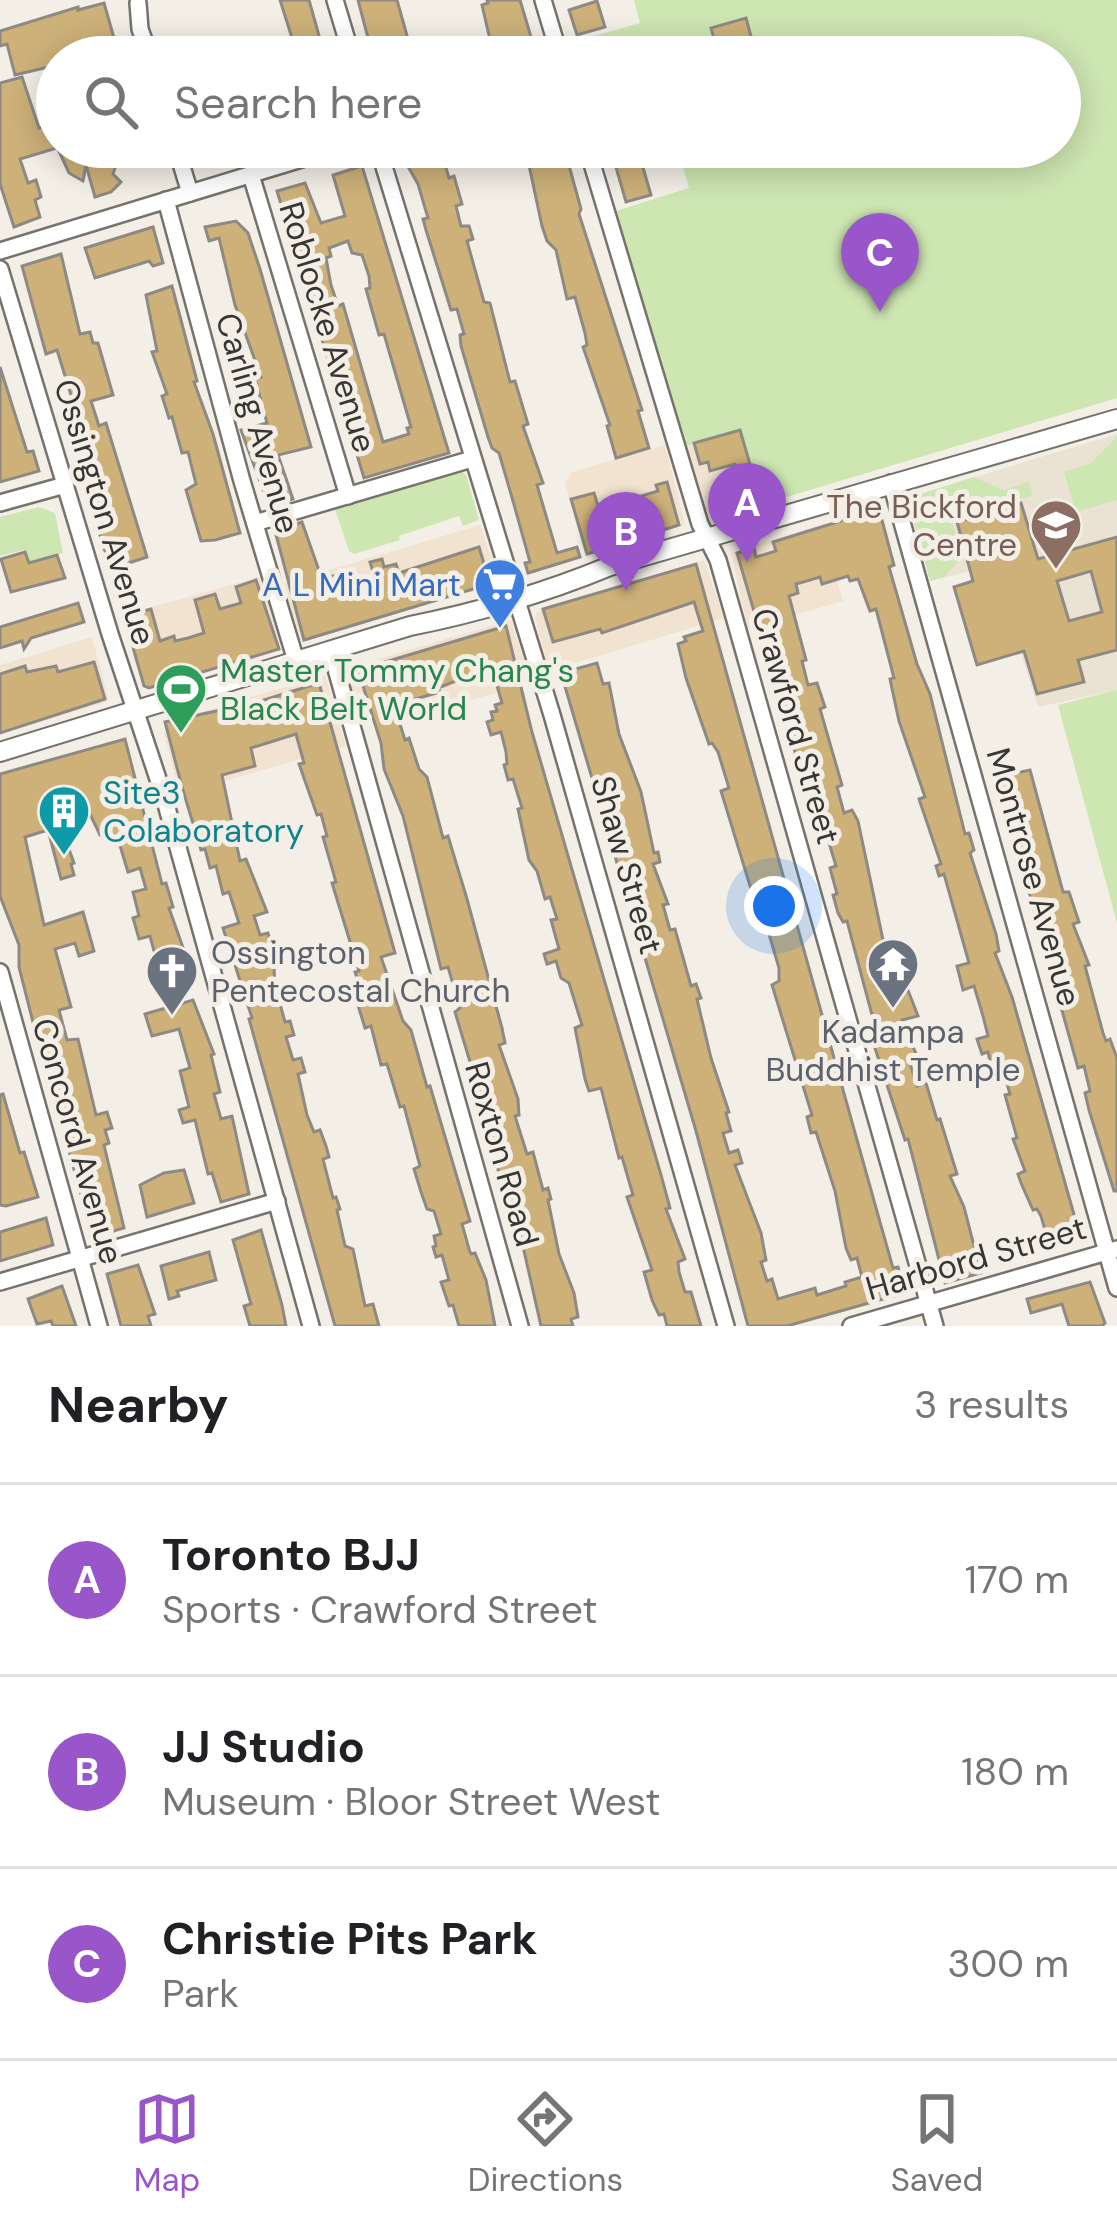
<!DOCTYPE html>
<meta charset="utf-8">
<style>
body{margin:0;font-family:"DM Sans",sans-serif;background:#f2f2f2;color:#202124}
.you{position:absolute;left:774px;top:906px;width:42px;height:42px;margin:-30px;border:9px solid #fff;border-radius:50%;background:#1a73e8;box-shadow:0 0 0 18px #1a73e833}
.badge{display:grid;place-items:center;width:78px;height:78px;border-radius:50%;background:#9956cb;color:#fff;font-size:39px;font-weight:700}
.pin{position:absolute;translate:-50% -99px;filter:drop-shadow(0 3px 6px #0008)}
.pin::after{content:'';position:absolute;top:63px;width:42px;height:36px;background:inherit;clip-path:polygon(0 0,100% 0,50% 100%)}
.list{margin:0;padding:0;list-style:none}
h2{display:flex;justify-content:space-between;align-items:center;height:156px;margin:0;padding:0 48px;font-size:51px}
h2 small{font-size:39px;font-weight:400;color:#757577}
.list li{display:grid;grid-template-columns:78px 1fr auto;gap:36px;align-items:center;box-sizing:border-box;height:192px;padding:0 48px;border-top:3px solid #e0e0e0}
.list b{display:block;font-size:45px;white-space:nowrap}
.list p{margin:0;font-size:39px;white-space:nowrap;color:#757577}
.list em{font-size:39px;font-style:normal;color:#757577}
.icon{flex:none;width:66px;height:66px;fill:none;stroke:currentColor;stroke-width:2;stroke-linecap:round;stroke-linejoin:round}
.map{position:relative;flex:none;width:1117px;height:1326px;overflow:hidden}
.search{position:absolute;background:#fff;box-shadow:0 6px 30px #0003;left:36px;right:36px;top:36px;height:132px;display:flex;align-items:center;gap:30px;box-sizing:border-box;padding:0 42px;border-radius:66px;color:#757577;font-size:45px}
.sheet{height:732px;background:#fff}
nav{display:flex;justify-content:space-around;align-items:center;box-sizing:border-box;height:168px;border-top:3px solid #e0e0e0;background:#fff;font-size:33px;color:#757577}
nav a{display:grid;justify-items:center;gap:6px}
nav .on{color:#9956cb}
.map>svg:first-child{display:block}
.commercial{fill:#f1e3d0}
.built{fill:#eae3d4}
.green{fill:#cee6b2}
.building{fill:#cdb179;stroke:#8e8a83;stroke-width:3;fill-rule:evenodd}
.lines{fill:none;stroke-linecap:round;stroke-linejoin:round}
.minor-casing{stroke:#76736c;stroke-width:20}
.major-casing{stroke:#76736c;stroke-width:22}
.minor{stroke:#fff;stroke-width:15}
.major{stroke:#fff;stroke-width:18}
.labels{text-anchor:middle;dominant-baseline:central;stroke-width:10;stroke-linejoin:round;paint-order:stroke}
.street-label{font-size:33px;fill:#383633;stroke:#f3efe7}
.education-label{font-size:33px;fill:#785e54;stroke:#f3efe7;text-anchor:end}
.shop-label{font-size:33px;fill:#366cbe;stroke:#f3efe7;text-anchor:end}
.leisure-label{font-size:33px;fill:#27864d;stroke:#f3efe7;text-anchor:start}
.culture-label{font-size:33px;fill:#0d838f;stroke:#f3efe7;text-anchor:start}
.worship-label{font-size:33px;fill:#5b616d;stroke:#f3efe7;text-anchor:start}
</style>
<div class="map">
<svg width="1117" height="1326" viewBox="0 0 1117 1326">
<rect width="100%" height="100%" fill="#f3efe7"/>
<!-- commercial -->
<g class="commercial">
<path d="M740 430 763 504 713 517 707 512 686 446Z"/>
<path d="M665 445 685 525 586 556 565 484 572 472Z"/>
<path d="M480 525 495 569 496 578 490 586 302 642 299 638 282 584Z"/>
<path d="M820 525 843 601 748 629 731 553Z"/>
<path d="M704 560 724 618 549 671 535 618 538 611Z"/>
<path d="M260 577 280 643 279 650 146 688 122 615Z"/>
<path d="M511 620 531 683 405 719 390 685 354 694 347 670 351 667Z"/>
<path d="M92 637 108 697 106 702 0 734V665Z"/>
<path d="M325 675 346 746 180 794 164 734 166 723Z"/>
</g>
<!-- built -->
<path class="built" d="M1117 434V690L1038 707 992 566 930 581 907 501 912 496Z"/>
<!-- green -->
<g class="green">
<path d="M634 0H1117V398L763 504 740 431 686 446 617 226 616 211 689 188 677 147H1060V57H570L566 44 640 23Z"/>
<path d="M1117 437V500L1076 512 1064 472 1090 464Z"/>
<path d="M461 471 466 475 479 520 463 526 459 516 399 536 400 540 354 554 349 551 335 509Z"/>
<path d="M974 477 1003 490 1029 482 1033 496 973 508 970 513 951 518 962 558 944 577 930 581 908 498Z"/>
<path d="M39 507 55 513 63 553 29 563 24 550 0 556V517Z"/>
<path d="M1117 690V923L1058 705Z"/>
</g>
<!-- building -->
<g class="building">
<path d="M280 0H309L325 57H298Z"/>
<path d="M358 0H397L413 57H373Z"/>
<path d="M487 0H520L537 57H494L482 5 488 3Z"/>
<path d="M597 1 605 27 577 35 569 10Z"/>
<path d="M104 3 116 45 99 49 94 57H57V65L15 75 7 44 0 46V31L78 7V10Z"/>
<path d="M746 18 755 51 751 53 752 57H719L711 28Z"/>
<path d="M22 77 39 128 57 123V148L20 159 28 183 36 180 41 197 35 200 40 217 14 227 0 184V83Z"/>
<path d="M57 147H113L120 153 113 174 121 182 111 192 95 197 86 165 83 181 69 173Z"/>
<path d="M406 147H440L449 178 454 176 462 204 456 206 461 226H469L473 239 467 241 484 302 490 303 510 382 515 381 528 424 523 426 543 483 537 485 557 553 577 547 580 557 528 573 525 563 530 562 513 501 499 453 492 448 488 437 461 346 460 335 464 334 457 309 451 310 426 230 423 219 428 218 418 184 406 163 411 161Z"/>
<path d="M542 147H564L565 151 581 209 579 214 642 410 638 411 649 448 616 458 607 426 610 425 583 347 587 345 585 333 575 297 567 299 556 250 547 241 542 226 526 151Z"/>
<path d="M622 147H637L651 195 626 202 611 150Z"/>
<path d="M362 166 449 453 364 478 277 191 305 183 321 223 345 216 333 175ZM348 241 352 253 362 255 369 276 370 288 366 289 371 307 379 335 384 334 411 427 407 428 409 434 383 442 343 304 338 306 331 285 326 258 331 256 329 248Z"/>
<path d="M236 221 248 233 260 269 311 447 278 455 293 499 269 506 241 430 267 423 255 379 261 377 235 305 219 238 209 241 205 227Z"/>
<path d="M153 227 163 263 153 266 149 261 95 278 85 248Z"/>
<path d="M61 254 80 334 90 332 93 343H98L113 395 91 401 99 426 106 423 147 557 114 568 104 549 64 412 75 408 57 350 46 354 22 266Z"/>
<path d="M172 286 197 381 194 382 213 434 240 533 215 540 201 541 186 490 196 484 188 452 182 453 172 417 169 418 162 396 167 394 152 352 157 351 146 295Z"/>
<path d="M0 367 27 452 33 451 39 471 0 482Z"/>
<path d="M740 430 754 478H739L735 464 710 471 708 462 700 464 694 443Z"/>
<path d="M667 482 679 525 587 554 571 499 594 493 599 509 658 491 656 485Z"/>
<path d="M1021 503 1038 559 1117 537V650L1078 660 1084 682 1037 694 1024 651 977 665 954 587 973 581 957 522ZM1091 571 1102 612 1069 621 1057 581Z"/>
<path d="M879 509 894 565 889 567 917 664 930 694 965 834 969 833 974 850 970 853 996 934 999 951 995 953 1012 997 1081 1239 1050 1248 1041 1216 1037 1209 1033 1210 1021 1183 1018 1174 1025 1171 1013 1139 1017 1138 1005 1095 1010 1094 1002 1067 991 1066 988 1052 982 1054 977 1039 988 1036 983 1016 974 986 963 990 957 966 969 963 944 874 939 876 936 866 941 864 919 799 925 797 899 721 890 679 894 678 876 609 870 611 858 579 850 581 848 576 822 584 820 577 796 584 798 593 789 596 806 660 802 661 808 685 817 683 825 707 820 709 842 785 837 787 844 813 852 810 858 821 886 954 893 952 918 1016 902 1020 919 1061 910 1063 917 1086 926 1083 937 1120 940 1119 957 1174 950 1176 964 1207 981 1273 945 1283 908 1139 905 1140 872 1039V1031L876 1030 847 921 843 922 838 913 833 895 837 894 830 868 836 866 827 836 821 818 817 819 806 779H802L761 624 758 625 737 553 754 548 756 557 776 551 773 542Z"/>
<path d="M302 522 322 579 348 572 352 585 375 578 370 562 382 559 384 567 396 564 399 573 479 547 490 584 304 640 275 531Z"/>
<path d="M25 552 29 563 57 555 65 578 11 592 1 559Z"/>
<path d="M696 564 878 1215 893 1268 898 1267 905 1293 787 1326H748L696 1131 561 673 597 663 603 684 609 683 619 734 641 792 654 853 658 852 660 862 653 864 668 904 663 905 670 930 675 929 691 986 696 984 701 998 697 999 711 1058 729 1112 726 1113 731 1131 723 1133 729 1153 738 1150 742 1163 735 1165 761 1233 766 1260 761 1262 767 1281 772 1279 778 1299 815 1288 817 1295 846 1286 845 1282 862 1277 857 1258 851 1260 846 1248 835 1191 816 1132 811 1133 807 1117 812 1115 772 985 779 981V968L766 924H756L753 913 758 912 721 791 729 788 718 752 712 743 709 744 686 678 678 644 686 641 684 637 703 631 694 602 602 633 600 629 553 642 543 609Z"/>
<path d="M256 580 279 649 149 688 144 686 124 616 151 609 160 641 174 636 175 641 188 638 204 633 195 600 215 594 220 609 241 603 236 587Z"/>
<path d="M78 603 84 622 31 638 24 649 22 641 0 648V627Z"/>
<path d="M506 626 532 732 661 1175 670 1208 666 1209 685 1259 678 1262 679 1272 685 1292H691L701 1326H667L664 1314 659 1315 652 1300 644 1272 652 1270 627 1197 633 1195 622 1157 619 1158 601 1088 589 1091 585 1079 575 1028 582 1025 569 983 561 978 556 961 547 964 544 954 559 949 551 920 557 919 550 897 545 899 537 871 529 860 518 809 522 808 513 779 508 780 504 765 507 764 506 752 501 732 491 735 487 722 493 720 491 712 497 711 495 705 502 703 494 675 482 679 480 674 453 682 438 688 440 692 394 705 405 740 409 738 419 769 427 777 443 838 448 836 467 899 502 1028 505 1043 499 1045 518 1099 519 1115 515 1116 527 1154 533 1152 543 1190 548 1188 551 1199 548 1200 559 1254 574 1293 578 1317 571 1319 573 1326H541L517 1220 513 1221 474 1087 477 1085 455 1012 460 1008 448 967 441 969 403 816 384 769 381 743 358 670Z"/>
<path d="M94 662 105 699 0 733V674L25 666 27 672 56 666 58 672Z"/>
<path d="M319 683 395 953 381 957 403 1021 411 1030 427 1087 430 1086 470 1221 462 1224 469 1249 471 1254 475 1253 486 1280 495 1326H459L453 1305 449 1306 441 1282 449 1280 442 1255 436 1257 433 1247 436 1246 434 1236 441 1234 434 1211 427 1209 421 1192 414 1169 420 1166 404 1106 400 1107 387 1064 381 1065 371 1026 365 1028 361 1015 356 999 363 997 355 972 359 971 332 883 336 882 323 837 327 836 321 814 317 815 299 764 304 763 296 734 251 748 255 766 222 775 240 861 246 859 267 912 254 916 260 935 268 933 273 950 275 986 285 1022 290 1021 294 1035 286 1037 293 1060 301 1058 305 1072 298 1074 307 1115 314 1132 320 1130 326 1146 329 1157 323 1159 333 1198 336 1197 340 1209 337 1210 345 1246 353 1249 365 1306 373 1304 379 1326H335L249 1019 252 1018 223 928 239 923 229 892 223 894 216 866 210 868 205 849 201 850 182 787 165 722 254 703Z"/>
<path d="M125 739 162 884 166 883 173 907 169 908 186 956V982L164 988 150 936 139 939 133 918 139 916 133 892 146 889 140 868 128 872 118 839 113 841 110 832 100 835 90 814 59 822 74 863 71 864 74 875 61 879 48 830 25 837 44 925 83 912 94 951 79 956 75 943 55 949 71 1007 59 1010 67 1040 78 1039 96 1115 107 1112 112 1128 105 1130 109 1143 104 1145 124 1228 93 1237 68 1148 73 1146 60 1105 64 1104 36 1034 19 967V945L0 896V774Z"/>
<path d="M1030 770 1063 892H1069L1079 922 1073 924 1089 965 1085 966 1103 1033 1106 1041 1110 1039 1117 1058V1191H1114L1089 1110 1085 1093 1090 1091 1084 1066 1078 1068 997 777Z"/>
<path d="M193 1000 214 1054 211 1055 220 1092 214 1094 221 1119 232 1116 249 1194 221 1202 212 1173 208 1174 195 1120 183 1123 179 1110 189 1107 180 1071 190 1068 179 1029 152 1036 145 1014Z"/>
<path d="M3 1094 20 1153 24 1152 38 1197 6 1206 0 1205V1095Z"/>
<path d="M184 1170 194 1203 147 1217 140 1185 164 1173Z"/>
<path d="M46 1218 53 1245 0 1261V1232Z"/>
<path d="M261 1230 282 1305 286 1326H250L244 1306 251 1304 233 1240Z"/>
<path d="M209 1252 216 1280 177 1291 179 1296 169 1299 161 1266Z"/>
<path d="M138 1265 155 1314 148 1316 151 1326H121L107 1274Z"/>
<path d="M1090 1282 1105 1323 1102 1326H1069L1062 1304 1031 1313 1027 1299Z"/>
<path d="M62 1286 76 1326H53L51 1321 37 1324 28 1299Z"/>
</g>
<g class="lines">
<!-- minor casing -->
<g class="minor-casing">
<g id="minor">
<path d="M335 0 352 57"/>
<path d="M543 0 560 57"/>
<path d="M138 3 140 29 150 57"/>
<path d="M176 147 190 193"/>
<path d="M378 147 552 715 726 1326"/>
<path d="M587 147 700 524 718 560 935 1326"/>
<path d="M251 175 348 496"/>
<path d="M166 200 242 481 296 661"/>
<path d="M0 251 341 147"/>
<path d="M0 269 110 634 164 797 311 1326"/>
<path d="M891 483 1117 1288"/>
<path d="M0 503 65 485"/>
<path d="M255 523 472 459"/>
<path d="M331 651 520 1326"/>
<path d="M0 972 99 1326"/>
<path d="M0 1282 277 1201"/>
<path d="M851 1326 1117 1249"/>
</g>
</g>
<!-- major casing -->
<g class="major-casing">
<path id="major" d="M0 752 410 626C479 612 545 593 610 566L1117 419"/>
</g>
<!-- minor -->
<use href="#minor" class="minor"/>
<!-- major -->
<use href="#major" class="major"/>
</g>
<!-- icons -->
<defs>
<g id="school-pin" transform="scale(2.7)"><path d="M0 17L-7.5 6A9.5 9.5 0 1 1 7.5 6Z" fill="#8d6e63" stroke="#f3efe7"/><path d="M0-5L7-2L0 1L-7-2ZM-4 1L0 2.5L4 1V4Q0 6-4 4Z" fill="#fff"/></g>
<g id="supermarket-pin" transform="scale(2.7)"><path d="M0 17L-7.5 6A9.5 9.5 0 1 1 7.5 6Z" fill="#3f7fe0" stroke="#f3efe7"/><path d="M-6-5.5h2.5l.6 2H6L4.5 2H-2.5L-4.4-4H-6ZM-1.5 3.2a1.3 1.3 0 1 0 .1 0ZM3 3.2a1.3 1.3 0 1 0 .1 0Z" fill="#fff"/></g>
<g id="stadium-pin" transform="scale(2.7)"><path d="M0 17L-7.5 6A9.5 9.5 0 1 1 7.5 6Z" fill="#2e9e5b" stroke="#f3efe7"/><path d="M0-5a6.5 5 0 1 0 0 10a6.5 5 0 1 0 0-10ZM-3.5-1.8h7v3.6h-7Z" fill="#fff"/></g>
<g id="building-pin" transform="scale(2.7)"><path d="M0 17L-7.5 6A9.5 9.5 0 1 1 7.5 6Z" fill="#0f9aa8" stroke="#f3efe7"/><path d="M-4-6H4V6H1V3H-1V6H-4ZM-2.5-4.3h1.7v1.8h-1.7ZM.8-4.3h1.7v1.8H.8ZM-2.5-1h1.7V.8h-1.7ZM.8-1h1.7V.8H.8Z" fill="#fff"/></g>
<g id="temple-pin" transform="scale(2.7)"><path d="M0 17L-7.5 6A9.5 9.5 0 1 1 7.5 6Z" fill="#6b7280" stroke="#f3efe7"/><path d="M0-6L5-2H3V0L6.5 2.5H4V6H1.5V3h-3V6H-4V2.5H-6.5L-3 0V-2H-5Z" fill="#fff"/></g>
<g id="church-pin" transform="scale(2.7)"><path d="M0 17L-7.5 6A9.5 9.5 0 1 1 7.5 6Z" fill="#6b7280" stroke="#f3efe7"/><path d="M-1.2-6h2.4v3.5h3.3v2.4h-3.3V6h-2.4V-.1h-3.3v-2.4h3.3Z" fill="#fff"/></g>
</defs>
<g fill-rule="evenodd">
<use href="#school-pin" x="1056" y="525"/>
<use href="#supermarket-pin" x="500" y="584"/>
<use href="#stadium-pin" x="181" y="689"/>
<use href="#building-pin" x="64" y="811"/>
<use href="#temple-pin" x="893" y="964"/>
<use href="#church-pin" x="172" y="971"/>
</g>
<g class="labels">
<!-- street labels -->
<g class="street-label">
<text transform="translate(328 327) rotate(73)">Roblocke Avenue</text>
<text transform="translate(258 423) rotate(74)">Carling Avenue</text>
<text transform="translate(105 512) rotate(73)">Ossington Avenue</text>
<text transform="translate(796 726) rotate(74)">Crawford Street</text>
<text transform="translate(627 865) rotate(74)">Shaw Street</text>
<text transform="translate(1034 877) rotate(74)">Montrose Avenue</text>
<text transform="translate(78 1141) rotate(74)">Concord Avenue</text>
<text transform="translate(502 1154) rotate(74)">Roxton Road</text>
<text transform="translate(976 1258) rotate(-16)">Harbord Street</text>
</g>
<!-- education labels -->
<g class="education-label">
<text x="1017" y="506">The Bickford<tspan x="1017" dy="38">Centre</tspan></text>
</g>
<!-- shop labels -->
<g class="shop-label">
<text x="461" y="584">A L Mini Mart</text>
</g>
<!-- leisure labels -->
<g class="leisure-label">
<text x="220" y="670">Master Tommy Chang's<tspan x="220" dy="38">Black Belt World</tspan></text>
</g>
<!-- culture labels -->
<g class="culture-label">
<text x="103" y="792">Site3<tspan x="103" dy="38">Colaboratory</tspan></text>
</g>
<!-- worship labels -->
<g class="worship-label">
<text x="211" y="952">Ossington<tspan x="211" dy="38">Pentecostal Church</tspan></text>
<text x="893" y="1031" text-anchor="middle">Kadampa<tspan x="893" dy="38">Buddhist Temple</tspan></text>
</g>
</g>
</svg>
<div class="you"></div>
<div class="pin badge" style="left:747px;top:562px">A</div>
<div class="pin badge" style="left:626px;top:591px">B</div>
<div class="pin badge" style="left:880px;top:312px">C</div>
<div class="search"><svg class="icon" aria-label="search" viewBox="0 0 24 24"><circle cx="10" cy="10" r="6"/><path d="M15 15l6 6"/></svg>Search here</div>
</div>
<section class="sheet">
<h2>Nearby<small>3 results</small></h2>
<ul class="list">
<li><span class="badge">A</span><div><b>Toronto BJJ</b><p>Sports · Crawford Street</p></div><em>170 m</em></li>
<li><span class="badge">B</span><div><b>JJ Studio</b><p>Museum · Bloor Street West</p></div><em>180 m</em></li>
<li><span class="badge">C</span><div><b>Christie Pits Park</b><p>Park</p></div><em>300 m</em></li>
</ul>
</section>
<nav>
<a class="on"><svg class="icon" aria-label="map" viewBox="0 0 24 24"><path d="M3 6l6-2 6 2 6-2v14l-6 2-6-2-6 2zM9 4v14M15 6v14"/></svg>Map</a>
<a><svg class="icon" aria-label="directions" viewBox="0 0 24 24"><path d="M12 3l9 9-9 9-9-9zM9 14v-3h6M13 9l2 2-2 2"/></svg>Directions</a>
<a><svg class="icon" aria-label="saved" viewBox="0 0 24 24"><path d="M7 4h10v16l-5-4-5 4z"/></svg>Saved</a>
</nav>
